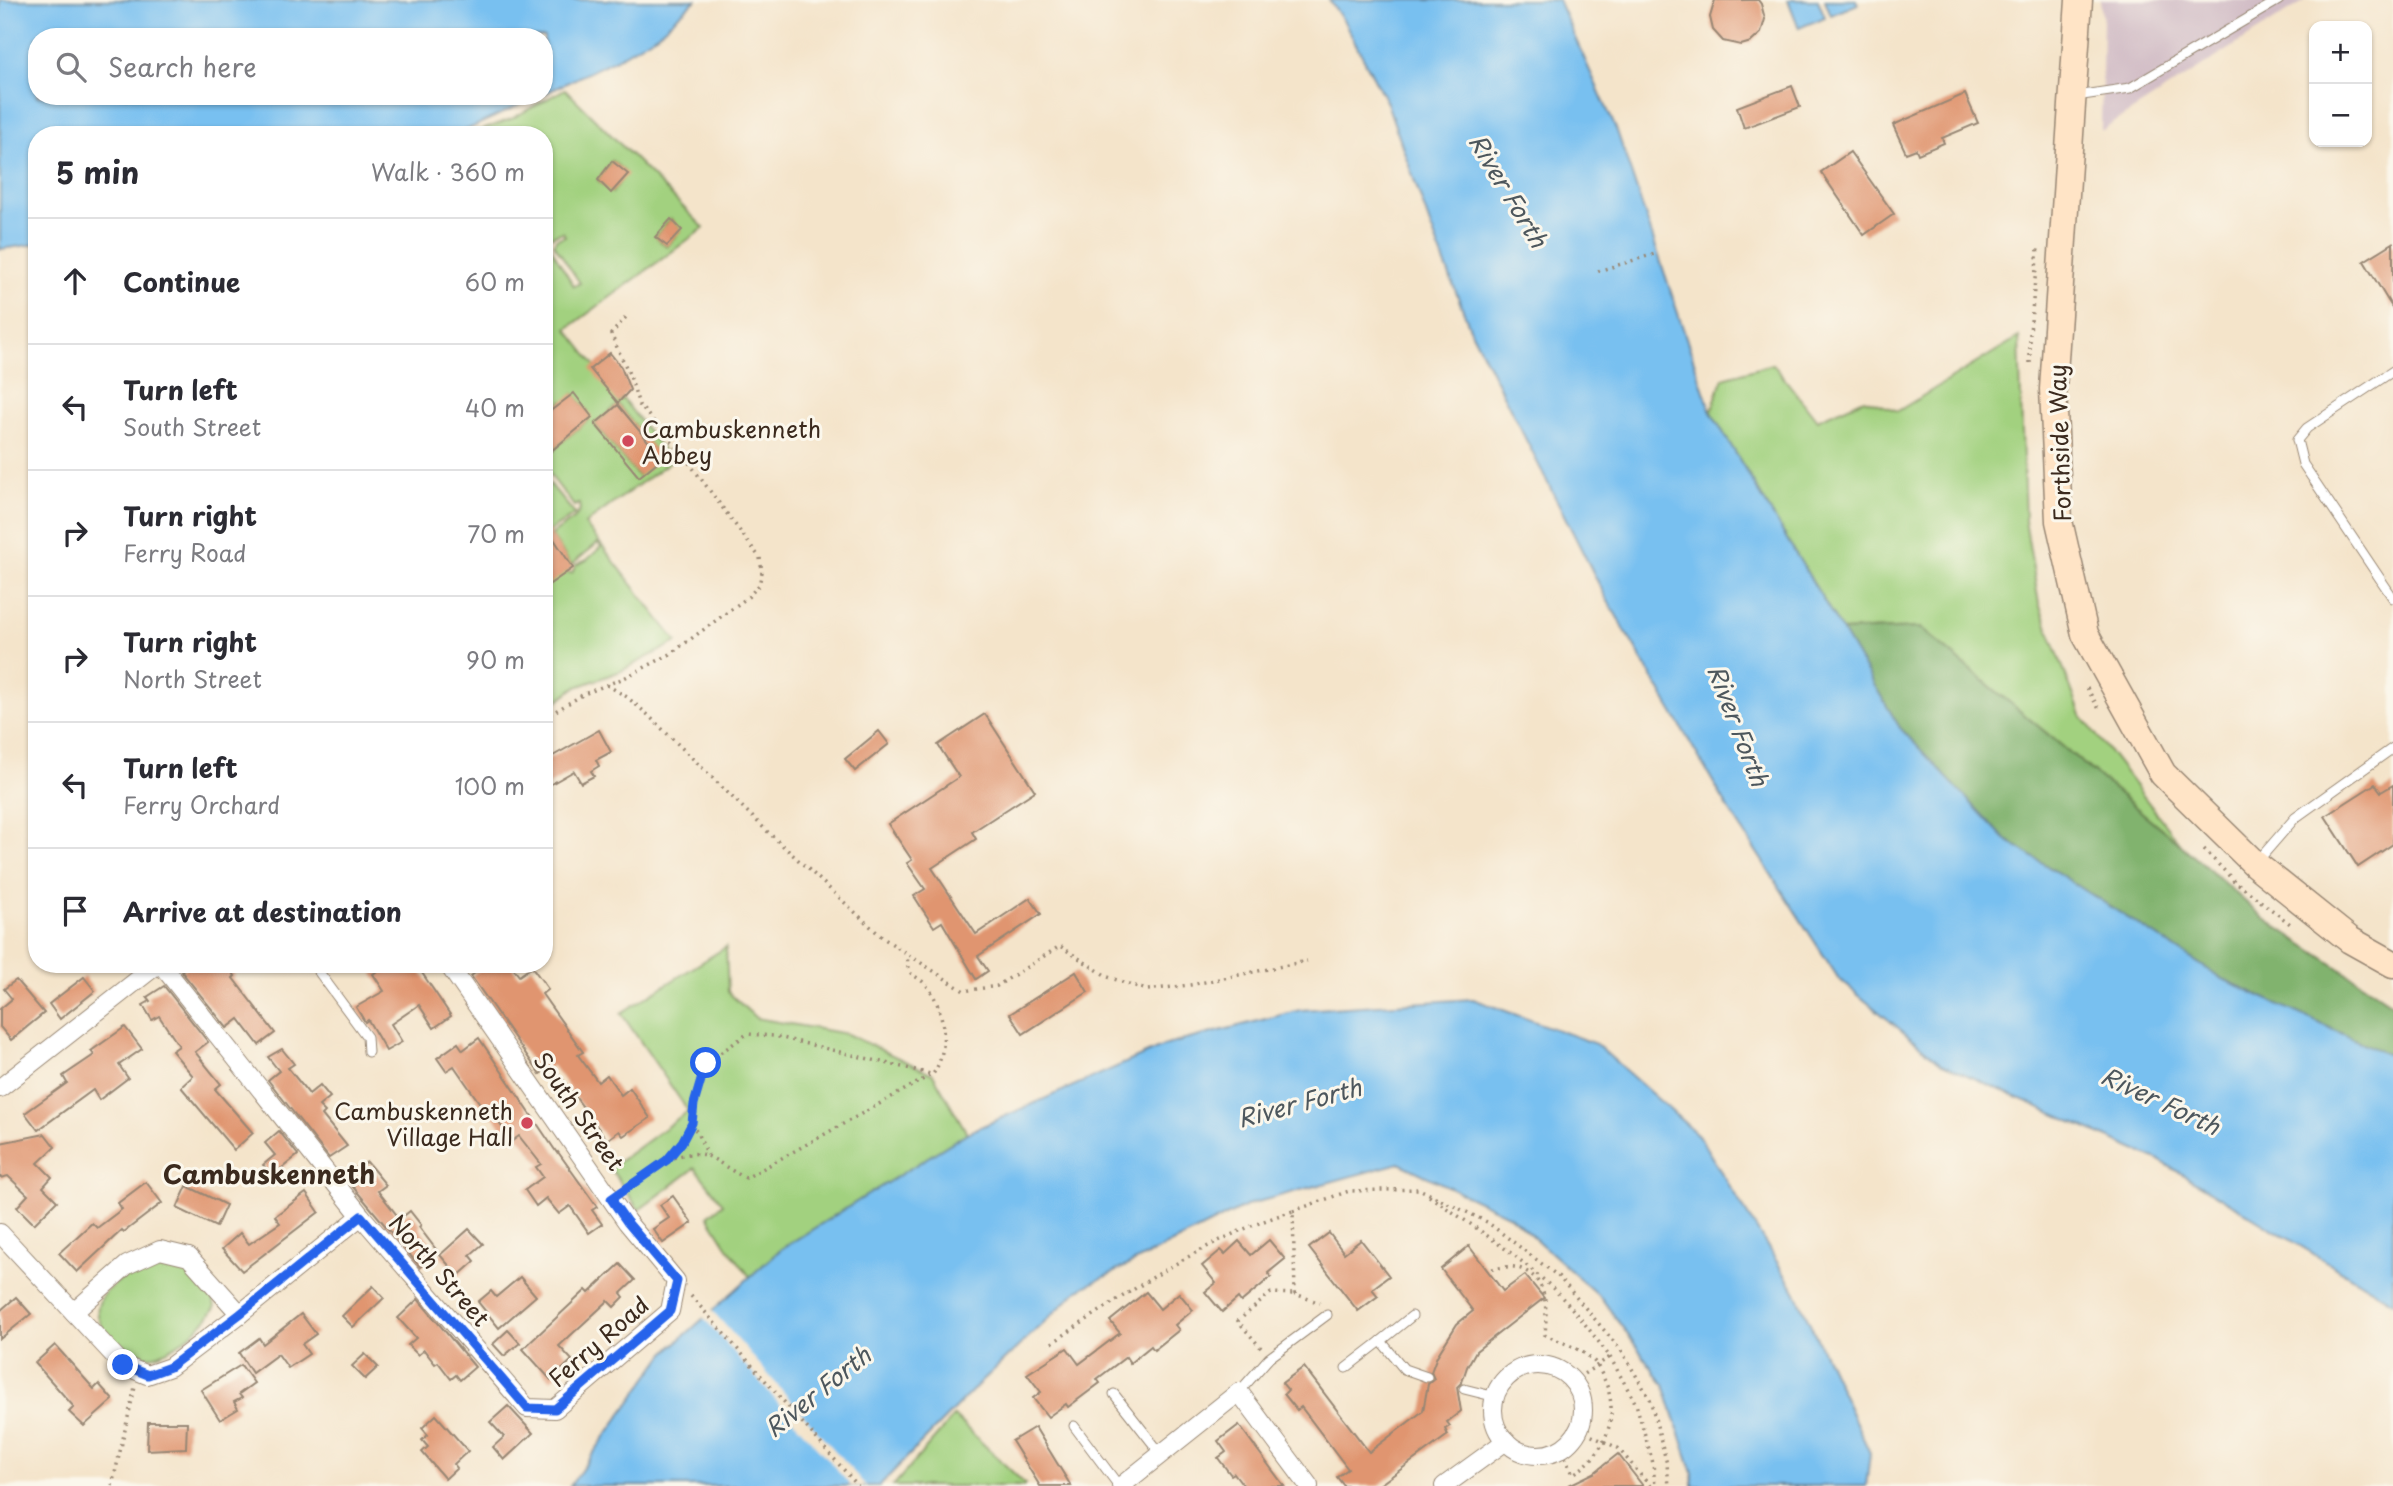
<!DOCTYPE html>
<meta charset="utf-8">
<style>
body{margin:0;font-family:"Playpen Sans",sans-serif;background:#f7f7f7;color:#2b2b33}
.controls{position:absolute;right:21px;top:21px;display:grid;overflow:hidden;border-radius:14px;box-shadow:0 2px 5px #0004}
.controls button{width:63px;height:63px;display:grid;place-items:center;padding:0;border:0;border-bottom:2px solid #e1e1e2;background:#fff;color:#2b2b33;font:35px sans-serif}
.stop{position:absolute;width:21px;height:21px;margin:-16px;border:5px solid #2563eb;border-radius:50%;background:#fff}
.stop.end{background:#2563eb;border-color:#fff;box-shadow:0 2px 7px #0008}
.list{margin:0;padding:0;list-style:none}
h2{display:flex;justify-content:space-between;align-items:center;height:91px;margin:0;padding:0 28px;font-size:30px}
h2 small{font-size:23px;font-weight:400;color:#7c7c81}
.list li{display:grid;grid-template-columns:46px 1fr auto;gap:21px;align-items:center;box-sizing:border-box;height:126px;padding:0 28px;border-top:2px solid #e1e1e2}
.list b{display:block;font-size:26px;white-space:nowrap}
.list p{margin:0;font-size:23px;white-space:nowrap;color:#7c7c81}
.list em{font-size:23px;font-style:normal;color:#7c7c81}
.icon{flex:none;width:38px;height:38px;fill:none;stroke:currentColor;stroke-width:2;stroke-linecap:round;stroke-linejoin:round}
.map{position:relative;flex:none;width:2393px;height:1486px;overflow:hidden}
.search{position:absolute;background:#fff;box-shadow:0 2px 5px #0004;left:28px;top:28px;width:525px;height:77px;display:flex;align-items:center;gap:18px;box-sizing:border-box;padding:0 24px;border-radius:28px;color:#7c7c81;font-size:26px}
.panel{position:absolute;background:#fff;box-shadow:0 2px 5px #0004;left:28px;top:126px;width:525px;height:847px;border-radius:28px}
.map>svg:first-child{display:block}
.industrial{fill:#d2bdc6}
.green{fill:#a2d17f;stroke:#6e7e4e;stroke-width:2;fill-rule:evenodd}
.forest{fill:#81b36e;stroke:#5e6e46;stroke-width:2}
.water{fill:#78c0f0;stroke:#5a7587;stroke-width:2}
.pier{fill:#f4e4ca}
.building{fill:#e0956f}
.lines{fill:none;stroke-linecap:round;stroke-linejoin:round}
.lane-casing{stroke:#988774;stroke-width:11}
.street-casing{stroke:#988774;stroke-width:20}
.secondary-casing{stroke:#988774;stroke-width:29}
.path{stroke:#988774;stroke-width:3.5;stroke-dasharray:2 5;stroke-linecap:butt}
.lane{stroke:#fff;stroke-width:9}
.street{stroke:#fff;stroke-width:18}
.secondary{stroke:#ffe4c6;stroke-width:26}
.route{stroke:#2563eb;stroke-width:9}
.poi-dot{fill:#d1495b;stroke:#fbf7ec;stroke-width:2.5}
.labels{text-anchor:middle;dominant-baseline:central;stroke-width:6;stroke-linejoin:round;paint-order:stroke}
.poi-label{font-size:23px;fill:#3b2a1e;stroke:#fbf7ec;text-anchor:start}
.street-label{font-size:23px;fill:#3b2a1e;stroke:#fbf7ec}
.water-label{font-size:24px;font-style:italic;fill:#4d575d;stroke:#fbf7ec}
.quarter-label{font-size:26px;font-weight:bold;fill:#3b2a1e;stroke:#fbf7ec}
</style>
<div class="map">
<svg width="2393" height="1486" viewBox="0 0 2393 1486">
<rect width="100%" height="100%" fill="#fbf7ec"/>
<filter id="ink" filterUnits="userSpaceOnUse"><feTurbulence type="fractalNoise" baseFrequency=".0143" numOctaves="2"/><feDisplacementMap in="SourceGraphic" scale="14" xChannelSelector="R" yChannelSelector="G"/><feConvolveMatrix kernelMatrix="1 2 1 2 8 2 1 2 1" color-interpolation-filters="sRGB"/></filter>
<filter id="wash" filterUnits="userSpaceOnUse"><feTurbulence type="fractalNoise" baseFrequency=".00686" numOctaves="4" result="noise"/><feDisplacementMap in="SourceGraphic" scale="28" xChannelSelector="R" yChannelSelector="G"/><feGaussianBlur stdDeviation="1.57" result="paint"/><feColorMatrix in="noise" values="0 0 0 0 0 0 0 0 0 0 0 0 0 0 0 0 0 1.4 0 .05"/><feComposite in="paint" operator="in"/></filter>
<g filter="url(#wash)">
<rect width="100%" height="100%" fill="#f4e4ca"/>
<!-- industrial -->
<path class="industrial" d="M2100 0H2306L2101 131 2103 22Z"/>
<!-- green -->
<g class="green">
<path d="M565 89 704 228 567 329 595 365 618 402 623 399 671 461 585 524 677 642 621 671 574 688 544 711V537L569 573H572L576 565 587 560 601 547 598 543 571 565 551 535 575 518 580 510 579 504 574 506 544 467V457L589 419 588 412 574 394 567 406 563 401 544 415V244L548 243 574 286 580 283 554 244 556 239 565 236 563 232 544 239V135H468L511 119ZM612 161 624 171 625 175 612 193 598 180ZM671 219 681 230 667 247 660 241 663 238 658 239 656 236ZM618 405 661 458 638 476 595 424Z"/>
<path d="M2019 337 2025 521 2039 604 2081 715 2181 845 1920 628 1842 631 1711 412 1723 378 1773 364 1817 420 1864 399 1898 411Z"/>
<path d="M550 484 575 514 548 532 544 527V489Z"/>
<path d="M726 947 728 992 756 1018 847 1034 933 1074 967 1133 781 1249 750 1277 727 1246 708 1216 723 1204 695 1168 639 1210 610 1168 688 1111 621 1013Z"/>
<path d="M158 1258 184 1262 213 1296 215 1308C200 1330 159 1367 130 1354 120 1350 113 1341 106 1333 100 1325 95 1313 99 1303 105 1286 142 1265 158 1258Z"/>
<path d="M954 1416 1025 1484 1023 1486H893Z"/>
</g>
<!-- forest -->
<path class="forest" d="M1920 628 2181 845 2265 919 2393 1004V1057L2223 979 2005 839 1900 728 1842 631Z"/>
<!-- water -->
<g class="water">
<path d="M0 0H696L656 35 616 59 544 94V37H37V96H539L456 135H37V244L0 249Z"/>
<path d="M1329 0H1558L1617 131 1711 412 1900 728 2005 839 2223 979 2393 1057V1302L2162 1162 1942 1064 1839 979 1730 811 1605 596 1472 333 1430 225 1387 103 1345 23Z"/>
<path d="M1788 0H1818L1825 17 1799 28Z"/>
<path d="M1825 0H1856L1858 4 1831 15Z"/>
<path d="M1473 999 1596 1044 1698 1135 1795 1291 1870 1453 1866 1486H1693V1473L1664 1385 1602 1299 1510 1216 1399 1163 1250 1204 1078 1290 981 1382 879 1486H570L665 1353 781 1249 967 1133 1166 1045 1300 1010Z"/>
</g>
<!-- pier -->
<path class="pier" d="M710 1308 866 1486H851L702 1316Z"/>
<g id="blocks">
<!-- building -->
<g class="building">
<path d="M1715 0H1758L1761 4 1765 19 1761 33 1751 42 1741 45 1723 41 1713 30 1710 17Z"/>
<path d="M1792 86 1800 107 1744 128 1737 107Z"/>
<path d="M1965 94 1978 123 1942 138 1944 143 1918 154 1916 149 1906 153 1893 125Z"/>
<path d="M1850 152 1894 214 1864 235 1821 172Z"/>
<path d="M612 161 628 174 611 193 598 180Z"/>
<path d="M671 219 682 230 667 246 655 237Z"/>
<path d="M2393 243V309L2364 261Z"/>
<path d="M610 353 621 367 630 390 618 403 590 369Z"/>
<path d="M574 393 592 417 544 457V416Z"/>
<path d="M618 405 662 458 639 477 595 424Z"/>
<path d="M544 524 573 568 544 588Z"/>
<path d="M985 714 1035 791 972 832 976 839 932 868 976 934 1030 898 1041 914 978 956 988 971 976 979 942 922 934 927 914 896 925 889 907 863 912 860 888 824 959 777 938 745Z"/>
<path d="M599 730 611 752 596 760 599 766 591 771 594 776 581 783 574 771 544 788V761Z"/>
<path d="M879 731 889 744 855 771 845 759Z"/>
<path d="M2375 784 2381 792 2393 785V844L2358 867 2325 816Z"/>
<path d="M191 964H228L235 976 233 978 275 1033 259 1045 239 1019 227 1028 181 971Z"/>
<path d="M387 964H416L451 1016 434 1028 419 1005 391 1024 402 1042 386 1051 368 1020 365 1022 356 1007 384 991 373 974Z"/>
<path d="M487 964H510L519 976 532 967 548 989 542 994 583 1052 578 1055 598 1082 607 1075 621 1095 630 1088 650 1118 623 1136 619 1131 607 1140 552 1065 540 1074 471 976Z"/>
<path d="M1076 972 1088 992 1023 1034 1010 1014Z"/>
<path d="M84 977 95 991 60 1019 49 1004Z"/>
<path d="M16 980 44 1013 11 1040 0 1027V1009L12 999 4 989Z"/>
<path d="M164 986 208 1042 195 1052 221 1084 215 1089 253 1133 234 1150 181 1087 193 1076 172 1051 179 1046 159 1016 152 1020 143 1005 150 1001 147 997Z"/>
<path d="M125 1027 142 1049 119 1065 128 1078 99 1100 93 1090 38 1130 25 1113 67 1083 63 1076 94 1055 91 1051Z"/>
<path d="M479 1038 557 1153 558 1152 597 1207 592 1210 602 1224 589 1233 570 1206 559 1214 546 1198 536 1206 525 1190 543 1177 536 1167 541 1164 519 1136 512 1141 494 1116 490 1118 454 1066 446 1071 437 1058 458 1043 463 1050Z"/>
<path d="M282 1049 294 1064 288 1068 309 1094 320 1085 330 1097 319 1106 325 1112 322 1115 347 1146 329 1158 268 1080 279 1071 268 1057Z"/>
<path d="M279 1131 298 1155 272 1176 263 1165 275 1155 265 1143Z"/>
<path d="M45 1134 55 1147 38 1163 52 1177 43 1187 57 1201 34 1224 17 1207 28 1195 8 1176 0 1178V1143Z"/>
<path d="M367 1162 386 1185 378 1191 400 1219 410 1211 421 1225 419 1227 438 1252 420 1267 343 1175Z"/>
<path d="M146 1182 162 1203 124 1232 122 1230 77 1272 59 1253 92 1223 97 1228 122 1209 118 1203Z"/>
<path d="M187 1186 226 1205 216 1227 177 1208Z"/>
<path d="M306 1193 319 1212 242 1271 222 1249 240 1233 249 1244 280 1223 275 1216Z"/>
<path d="M673 1196 692 1223 663 1243 653 1229 669 1218 660 1205Z"/>
<path d="M469 1229 483 1244 470 1255 475 1261 458 1276 440 1255Z"/>
<path d="M1329 1233 1344 1253 1361 1240 1389 1276 1372 1289 1378 1296 1358 1311 1309 1248Z"/>
<path d="M1269 1240 1285 1259 1268 1273 1271 1277 1241 1302 1238 1298 1222 1312 1205 1292 1216 1283 1202 1266 1221 1250 1225 1254 1239 1241 1251 1255Z"/>
<path d="M1469 1246 1503 1291 1525 1275 1544 1298 1476 1351 1467 1367 1462 1382 1457 1387 1461 1411 1447 1422 1450 1426 1445 1429 1448 1435 1378 1486H1344L1337 1477 1348 1469 1301 1407 1297 1410 1284 1394 1288 1390 1282 1383 1304 1367 1369 1452 1423 1411 1428 1384 1434 1379 1431 1372 1437 1356 1457 1324 1473 1311 1441 1269Z"/>
<path d="M620 1264 635 1280 621 1293 624 1297 614 1307 608 1301 559 1346 572 1360 551 1380 523 1349 586 1290 589 1293Z"/>
<path d="M520 1277 536 1296 499 1328 478 1302 491 1291 496 1297Z"/>
<path d="M373 1286 384 1298 353 1327 342 1316Z"/>
<path d="M1146 1292 1160 1309 1179 1293 1193 1310 1175 1325 1179 1330 1154 1350 1151 1346 1130 1363 1126 1357 1097 1379 1100 1383 1068 1407 1066 1404 1048 1417 1033 1398 1041 1392 1027 1374 1067 1348 1079 1364 1120 1333 1110 1321Z"/>
<path d="M16 1297 31 1314 0 1339V1311Z"/>
<path d="M418 1299 475 1367 460 1380 456 1375 451 1379 438 1362 435 1364 424 1350 418 1355 408 1345 416 1338 398 1318Z"/>
<path d="M301 1314 316 1334 302 1344 309 1354 288 1368 278 1354 252 1373 239 1353 259 1338 263 1344Z"/>
<path d="M508 1330 520 1343 504 1356 493 1344Z"/>
<path d="M55 1345 94 1389 99 1384 113 1400 84 1426 69 1412 74 1407 35 1363Z"/>
<path d="M365 1354 378 1367 365 1379 352 1366Z"/>
<path d="M241 1365 254 1383 239 1394 242 1398 234 1402 238 1409 220 1420 201 1390Z"/>
<path d="M508 1406 533 1433 504 1460 493 1447 504 1437 490 1422Z"/>
<path d="M436 1415 468 1451 454 1464 457 1468 445 1479 422 1452 428 1447 422 1440 428 1435 422 1428Z"/>
<path d="M148 1422H187L186 1448 147 1450Z"/>
<path d="M1239 1425 1284 1486H1244L1234 1473 1231 1475 1218 1458 1226 1452 1218 1441Z"/>
<path d="M1035 1427 1071 1486H1040L1012 1441Z"/>
<path d="M1618 1454 1643 1486H1567L1594 1473Z"/>
</g>
</g>
</g>
<g filter="url(#ink)">
<use href="#blocks" fill-opacity="0" stroke="#988774" stroke-width="2"/>
<g class="lines">
<!-- lane casing -->
<g class="lane-casing">
<g id="lane">
<path d="M2076 96 2130 88 2279 0"/>
<path d="M2393 371 2307 428 2297 440 2303 464 2393 598"/>
<path d="M2256 863 2295 818 2393 748"/>
<path d="M313 964 367 1037 368 1052"/>
<path d="M1412 1316 1381 1341 1404 1369 1427 1377"/>
<path d="M1346 1368 1381 1341"/>
<path d="M1464 1389 1496 1397"/>
<path d="M1239 1392 1269 1358 1327 1315"/>
<path d="M1114 1394 1161 1454"/>
<path d="M1074 1426 1119 1486"/>
</g>
</g>
<!-- street casing -->
<g class="street-casing">
<g id="street">
<path d="M161 964 361 1216 527 1408 555 1409 670 1311 676 1281 627 1222 448 964"/>
<path d="M0 1088 158 964"/>
<path d="M0 1233 123 1365 147 1375 170 1367 240 1314 361 1216"/>
<path d="M74 1312 127 1265 160 1250 189 1257 240 1314"/>
<circle cx="1538" cy="1410" r="45"/>
<path d="M1121 1486 1239 1392 1309 1486"/>
<path d="M1444 1486 1506 1441"/>
</g>
</g>
<!-- secondary casing -->
<g class="secondary-casing">
<path id="secondary" d="M2079 0 2053 389 2059 521 2085 634 2163 774 2255 864 2350 940 2393 964"/>
</g>
<!-- path -->
<g class="path">
<path d="M1598 271 1658 253"/>
<path d="M2030 363V332L2038 248"/>
<path d="M607 685 627 697 647 714 768 832 883 938 964 991 997 986 1060 946 1108 977 1147 990 1190 985 1307 961"/>
<path d="M2087 688 2099 709"/>
<path d="M544 718 584 694 624 678 669 655 748 597 759 585 762 572 760 558 681 452 639 405 630 376 611 334 627 316"/>
<path d="M2204 849 2233 880 2293 926"/>
<path d="M692 1123 708 1155"/>
<path d="M667 1160C709 1144 710 1161 746 1178L933 1074C950 1050 945 1008 927 986 916 973 905 978 908 956"/>
<path d="M626 1189 667 1160 682 1142 692 1123 694 1104 706 1063 747 1034 774 1036 931 1074"/>
<path d="M1429 1196C1467 1222 1505 1246 1539 1276 1567 1299 1589 1329 1610 1357L1573 1381"/>
<path d="M1293 1211 1349 1191 1419 1189 1487 1222 1559 1277 1621 1350 1650 1399 1667 1464 1669 1486"/>
<path d="M1492 1269C1499 1268 1508 1266 1514 1267 1549 1274 1547 1308 1545 1335 1559 1341 1577 1347 1589 1357 1597 1362 1600 1371 1604 1379 1621 1414 1606 1455 1573 1474L1561 1449"/>
<path d="M691 1296 858 1486"/>
<path d="M1052 1343C1126 1294 1207 1237 1293 1211L1295 1294 1320 1303"/>
<path d="M1261 1348 1238 1321 1271 1293 1295 1294"/>
<path d="M1610 1357 1636 1404 1653 1463 1655 1486"/>
<path d="M1579 1430 1618 1448 1650 1486"/>
<path d="M112 1486 135 1387"/>
</g>
<!-- lane -->
<use href="#lane" class="lane"/>
<!-- street -->
<use href="#street" class="street"/>
<!-- secondary -->
<use href="#secondary" class="secondary"/>
</g>
</g>
<g class="lines" filter="url(#ink)">
<!-- route -->
<path class="route" d="M123 1365 148 1375 170 1367 240 1314 361 1216 527 1408 555 1409 670 1311 677 1281 627 1222 611 1199 667 1160 682 1142 692 1123 694 1104 706 1063"/>
</g>
<!-- markers -->
<g class="poi-dot">
<circle cx="628" cy="441" r="7"/>
<circle cx="527" cy="1123" r="7"/>
</g>
<g class="labels">
<!-- poi labels -->
<g class="poi-label">
<text x="642" y="428">Cambuskenneth<tspan x="642" dy="26">Abbey</tspan></text>
<text x="513" y="1110" text-anchor="end">Cambuskenneth<tspan x="513" dy="26">Village Hall</tspan></text>
</g>
<!-- street labels -->
<g class="street-label">
<text transform="translate(2059 443) rotate(-92)">Forthside Way</text>
<text transform="translate(580 1111) rotate(55)">South Street</text>
<text transform="translate(440 1270) rotate(49)">North Street</text>
<text transform="translate(598 1341) rotate(-41)">Ferry Road</text>
</g>
<!-- water labels -->
<g class="water-label">
<text transform="translate(1509 190) rotate(59)">River Forth</text>
<text transform="translate(1739 725) rotate(69)">River Forth</text>
<text transform="translate(2161 1100) rotate(25)">River Forth</text>
<text transform="translate(1299 1102) rotate(-15)">River Forth</text>
<text transform="translate(817 1391) rotate(-39)">River Forth</text>
</g>
<!-- quarter labels -->
<g class="quarter-label">
<text x="269" y="1173">Cambuskenneth</text>
</g>
</g>
</svg>
<div class="controls">
<button>+</button>
<button>−</button>
</div>
<div class="stop" style="left:706px;top:1063px"></div>
<div class="stop end" style="left:123px;top:1365px"></div>
<div class="search"><svg class="icon" aria-label="search" viewBox="0 0 24 24"><circle cx="10" cy="10" r="6"/><path d="M15 15l6 6"/></svg>Search here</div>
<section class="panel">
<h2>5 min<small>Walk · 360 m</small></h2>
<ul class="list">
<li><svg class="icon" aria-label="ahead" viewBox="0 0 24 24"><path d="M12 20V5M6 11l6-6 6 6"/></svg><div><b>Continue</b></div><em>60 m</em></li>
<li><svg class="icon" aria-label="left" viewBox="0 0 24 24"><path d="M17 20v-9H6M10 6l-5 5 5 5"/></svg><div><b>Turn left</b><p>South Street</p></div><em>40 m</em></li>
<li><svg class="icon" aria-label="right" viewBox="0 0 24 24"><path d="M7 20v-9h11M14 6l5 5-5 5"/></svg><div><b>Turn right</b><p>Ferry Road</p></div><em>70 m</em></li>
<li><svg class="icon" aria-label="right" viewBox="0 0 24 24"><path d="M7 20v-9h11M14 6l5 5-5 5"/></svg><div><b>Turn right</b><p>North Street</p></div><em>90 m</em></li>
<li><svg class="icon" aria-label="left" viewBox="0 0 24 24"><path d="M17 20v-9H6M10 6l-5 5 5 5"/></svg><div><b>Turn left</b><p>Ferry Orchard</p></div><em>100 m</em></li>
<li><svg class="icon" aria-label="arrive" viewBox="0 0 24 24"><path d="M6 21V4h12l-3 4 3 4H6"/></svg><div><b>Arrive at destination</b></div></li>
</ul>
</section>
</div>
